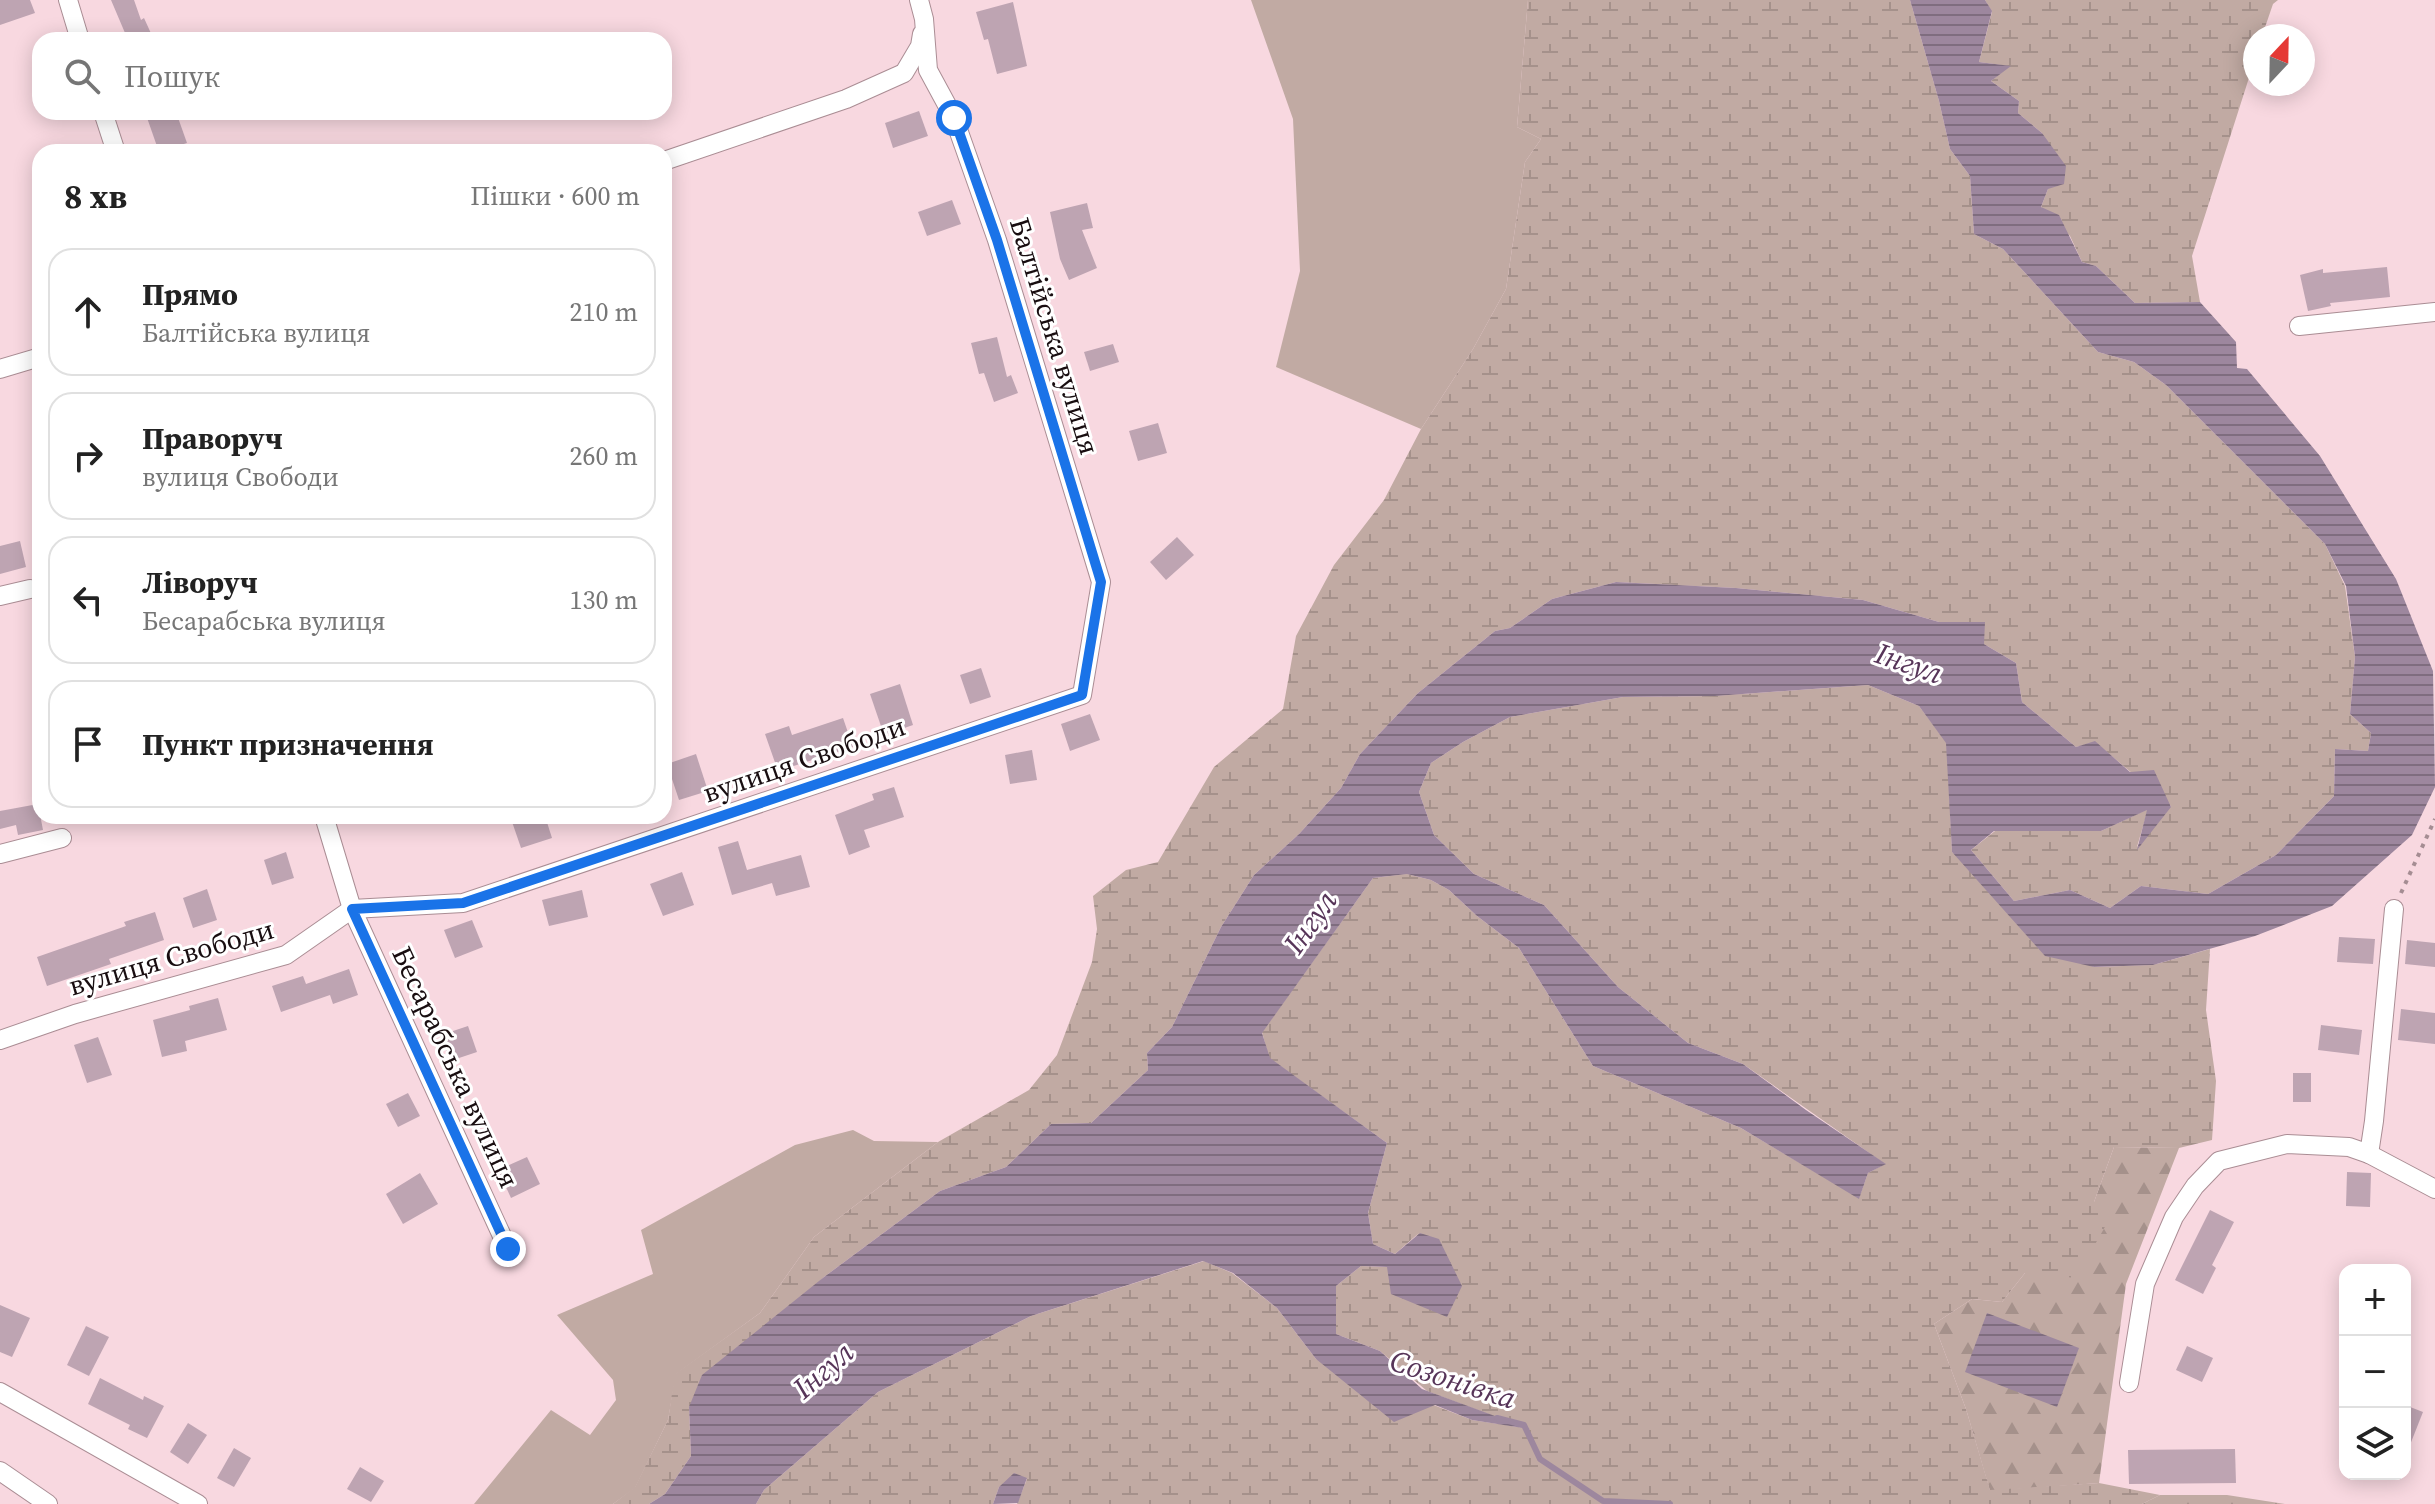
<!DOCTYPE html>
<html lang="uk">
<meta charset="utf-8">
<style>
body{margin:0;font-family:"Source Serif 4",serif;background:#f2f2f2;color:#222}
.controls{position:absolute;right:24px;bottom:24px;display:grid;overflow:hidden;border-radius:16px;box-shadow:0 4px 20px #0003}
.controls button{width:72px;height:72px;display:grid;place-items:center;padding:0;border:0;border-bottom:2px solid #e0e0e0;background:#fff;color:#222;font:40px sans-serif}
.compass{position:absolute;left:2243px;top:24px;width:72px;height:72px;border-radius:50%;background:#fff;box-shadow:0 4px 20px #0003;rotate:22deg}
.stop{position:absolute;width:24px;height:24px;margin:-18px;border:6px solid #1a73e8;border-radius:50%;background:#fff}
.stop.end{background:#1a73e8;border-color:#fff;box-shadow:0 2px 8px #0008}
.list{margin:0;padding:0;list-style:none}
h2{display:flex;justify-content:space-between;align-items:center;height:104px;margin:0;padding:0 32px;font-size:34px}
h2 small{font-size:26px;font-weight:400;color:#767676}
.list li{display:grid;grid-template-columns:52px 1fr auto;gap:24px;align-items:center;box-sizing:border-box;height:128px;margin:0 16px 16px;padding:0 16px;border:2px solid #e0e0e0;border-radius:24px}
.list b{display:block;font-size:30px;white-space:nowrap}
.list p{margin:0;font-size:26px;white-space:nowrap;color:#767676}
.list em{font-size:26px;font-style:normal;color:#767676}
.icon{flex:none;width:44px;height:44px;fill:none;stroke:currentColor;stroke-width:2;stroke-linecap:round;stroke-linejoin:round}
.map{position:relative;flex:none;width:2435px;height:1504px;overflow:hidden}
.search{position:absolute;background:#fff;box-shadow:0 4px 20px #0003;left:32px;top:32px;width:640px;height:88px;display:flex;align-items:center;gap:20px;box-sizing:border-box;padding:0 28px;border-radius:24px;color:#767676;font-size:30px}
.panel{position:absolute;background:#fff;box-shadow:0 4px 20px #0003;left:32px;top:144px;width:640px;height:680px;border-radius:24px}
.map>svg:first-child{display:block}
.green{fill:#c1aaa3}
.forest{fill:url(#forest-firs)}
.wetland{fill:url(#wetland-marsh)}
.water{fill:url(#water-rules)}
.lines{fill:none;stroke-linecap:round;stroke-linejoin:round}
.stream{stroke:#9d879e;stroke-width:6}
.building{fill:#bea4b2}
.minor-casing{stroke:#aa8d94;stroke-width:20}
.path{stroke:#a58d93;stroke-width:4;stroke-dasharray:4 6;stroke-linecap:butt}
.minor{stroke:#fff;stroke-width:18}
.route{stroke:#1a73e8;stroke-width:10}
.labels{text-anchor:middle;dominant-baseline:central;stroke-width:6;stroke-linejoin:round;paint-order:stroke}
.street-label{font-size:28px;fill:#180d10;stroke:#fff}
.water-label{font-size:30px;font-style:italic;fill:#573559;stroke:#fff}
</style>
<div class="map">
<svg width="2435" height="1504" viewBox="0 0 2435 1504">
<defs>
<pattern id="forest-firs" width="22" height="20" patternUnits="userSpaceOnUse" patternTransform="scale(2)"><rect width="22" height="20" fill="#c1aaa3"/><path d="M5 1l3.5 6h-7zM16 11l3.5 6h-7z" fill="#a5918b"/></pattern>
<pattern id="wetland-marsh" width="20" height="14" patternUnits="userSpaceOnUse" patternTransform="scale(2)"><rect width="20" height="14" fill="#c1aaa3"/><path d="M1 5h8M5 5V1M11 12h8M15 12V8" fill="none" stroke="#a5918b"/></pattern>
<pattern id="water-rules" width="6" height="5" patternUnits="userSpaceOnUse" patternTransform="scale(2)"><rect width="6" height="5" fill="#9d879e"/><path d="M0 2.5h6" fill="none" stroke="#7f6d7f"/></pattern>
</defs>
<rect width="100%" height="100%" fill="#f8d8e0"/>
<!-- green -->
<g class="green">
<path d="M1251 0H1528L1517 127 1541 139 1525 162 1506 289 1473 349 1421 429 1276 367 1300 271 1293 119Z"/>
<path d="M853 1130 874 1141 938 1142 814 1237 760 1313 676 1374 668 1420 635 1488 613 1504H474L551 1410 590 1435 616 1400 613 1380 557 1315 653 1274 641 1230 795 1145Z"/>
</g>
<!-- forest -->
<g class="forest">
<path d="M2114 1147 2179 1148 2126 1284 2099 1483 1990 1491 1966 1409 1934 1324 1972 1299 2002 1302 2025 1273 2094 1202Z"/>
<path d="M2160 1495H2227L2285 1504H2142Z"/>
</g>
<!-- wetland -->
<g class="wetland">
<path d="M1528 0H1910L1939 101 1950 149 1970 176 1974 234 2003 249 2098 352 2134 362 2166 385 2325 544 2345 586 2355 657 2350 714 2371 733 2368 751 2335 749 2334 796 2276 855 2208 894 2141 886 2110 908 2070 890 2014 901 1971 850 1995 831H2101L2148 809 2137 847 2171 806 2095 742 2076 747 2022 702 2016 663 1984 644V622H1939L1863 600 1736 588 1616 582 1552 599 1510 628 1495 631 1418 693 1360 754 1341 788 1299 834 1254 875 1221 927 1172 1027 1147 1053 1148 1070 1091 1123 1051 1124 1006 1167 940 1191 824 1277 689 1407 691 1456 665 1494 649 1504H613L635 1487 668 1420 675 1374 760 1313 814 1237 938 1142 1029 1090 1057 1055 1092 962 1097 929 1093 896 1126 870 1158 862 1214 767 1283 709 1296 636 1334 565 1384 500 1421 429 1473 349 1506 289 1525 162 1541 139 1517 127Z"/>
<path d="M1985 0H2278L2273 4 2262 36H2255V59L2192 256 2200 302 2135 303 2096 266 2082 262 2070 236 2041 207 2048 189 2042 133 2018 113 2019 101 1991 81 2009 66 1979 62 1992 12Z"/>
<path d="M1868 685 1919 706 1947 743 1952 852 2094 967 2153 965 2210 949 2206 1010 2216 1081 2212 1140 2179 1148 2114 1147 2094 1202 2110 1218 2076 1278 2025 1273 2002 1302 1972 1299 1934 1324 1966 1409 1990 1490 2099 1483 2160 1495 2142 1504H1017L1027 1479 999 1487 993 1504H756L764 1490 878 1392 1031 1316 1204 1261 1232 1273 1277 1308 1316 1359 1472 1420 1525 1428 1427 1391 1380 1351 1336 1334V1286L1361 1266 1387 1267 1419 1233 1395 1254 1373 1244 1368 1213 1387 1143 1269 1058 1262 1032 1373 878 1407 874 1431 880 1449 890 1477 916 1519 948 1593 1066 1741 1128 1859 1198 1868 1173 1885 1164 1743 1064 1688 1043 1618 987 1544 905 1474 874 1434 835 1419 792 1431 763 1463 742 1510 717 1623 697 1715 696Z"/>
</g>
<!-- water -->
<g class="water">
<path d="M1910 0H1985L1992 11 1979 62 2011 66 1991 81 2019 101 2018 113 2042 133 2066 166 2064 184 2048 189 2041 207 2059 215 2082 262 2096 266 2135 303 2200 302 2236 342 2237 368 2247 369 2320 456 2396 579 2433 671 2435 787 2412 835 2332 906 2255 936 2153 965 2094 967 2045 956 1952 852 1946 743 1919 706 1868 685 1715 696 1623 697 1510 717 1463 742 1431 763 1419 792 1434 835 1474 874 1544 905 1618 987 1688 1043 1743 1064 1806 1110 1886 1164 1868 1173 1859 1199 1741 1128 1593 1066 1519 948 1477 916 1449 890 1431 880 1407 874 1373 878 1262 1033 1270 1058 1387 1143 1368 1213 1373 1244 1395 1254 1420 1233 1439 1239 1462 1286 1447 1317 1391 1294 1387 1267 1361 1266 1336 1286V1334L1380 1351 1422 1389 1530 1429 1472 1420 1435 1405 1394 1422 1316 1359 1277 1308 1233 1273 1203 1261 1031 1316 878 1392 764 1490 756 1504H649L665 1494 691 1456 689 1407 702 1375 824 1277 940 1191 1006 1167 1051 1124 1091 1123 1148 1070 1147 1053 1172 1027 1221 927 1254 875 1299 834 1341 788 1360 754 1418 693 1495 631 1510 628 1552 599 1616 582 1736 588 1863 600 1939 622H1985L1984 644 2016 663 2022 702 2076 747 2095 741 2130 772 2154 770 2171 807 2137 850 2147 810 2101 831H1994L1971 850 2014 901 2070 890 2110 908 2141 886 2208 894 2276 855 2334 796 2335 749 2368 751 2371 733 2350 714 2355 657 2346 586 2325 544 2166 385 2134 362 2098 352 2003 249 1974 234 1970 176 1950 149 1939 101Z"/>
<path d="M1987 1313 2079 1348 2057 1407 1965 1372Z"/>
<path d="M1014 1473 1027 1478 1018 1503 993 1504 999 1487Z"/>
</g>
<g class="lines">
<!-- stream -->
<path class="stream" d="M1497 1418 1524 1425 1540 1459 1603 1501 1670 1504"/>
</g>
<!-- building -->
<g class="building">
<path d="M0 0H30L35 13 0 25Z"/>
<path d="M111 0H134L141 20 144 18 154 40H128Z"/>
<path d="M1013 2 1027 66 997 74 988 39 984 40 976 12Z"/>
<path d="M919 111 928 136 893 148 885 123Z"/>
<path d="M145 112H176L187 143 159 152Z"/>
<path d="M952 200 961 224 927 236 918 212Z"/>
<path d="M1087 203 1093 228 1082 230 1097 268 1069 280 1060 259 1050 212Z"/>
<path d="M2387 267 2390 297 2330 303 2331 306 2308 311 2300 275 2323 269V273Z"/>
<path d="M997 337 1007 377 1011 375 1018 393 994 402 984 373 979 374 971 343Z"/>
<path d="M1113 344 1119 362 1090 371 1084 352Z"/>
<path d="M1158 423 1167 453 1138 461 1129 431Z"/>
<path d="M1177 537 1194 555 1166 580 1150 562Z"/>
<path d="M20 541 26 567 0 574V546Z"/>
<path d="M981 668 991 697 970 704 960 675Z"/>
<path d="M900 684 913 725 884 735 870 694Z"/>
<path d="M1090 714 1100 740 1070 751 1061 724Z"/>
<path d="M843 718 853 747 778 771 765 734 789 726 792 735Z"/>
<path d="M1032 750 1037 780 1010 784 1005 755Z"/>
<path d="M696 754 708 791 679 800 667 764Z"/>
<path d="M894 787 904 817 864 830 870 847 849 855 835 815 874 800 872 794Z"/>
<path d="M38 804 43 830 18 835 16 825 0 829V811Z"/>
<path d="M510 816H545L552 838 521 848Z"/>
<path d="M738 841 747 870 801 855 810 887 776 896 772 883 732 895 718 847Z"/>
<path d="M286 852 294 878 272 885 264 860Z"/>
<path d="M682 872 694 905 663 916 650 884Z"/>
<path d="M207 889 217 920 193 928 183 898Z"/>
<path d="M582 890 588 917 549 926 542 900Z"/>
<path d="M155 912 164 940 109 959 111 964 47 986 37 957 126 926 124 922Z"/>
<path d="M472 920 483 947 455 958 444 930Z"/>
<path d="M2339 937 2375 939 2373 964 2337 962Z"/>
<path d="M2407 940 2435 943V967L2405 964Z"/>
<path d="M349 969 358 995 333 1004 330 995 281 1012 272 986 303 976 306 984Z"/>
<path d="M218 998 227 1030 185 1041 187 1051 162 1057 153 1020 190 1010 189 1006Z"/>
<path d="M2401 1009 2435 1013V1044L2398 1040Z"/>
<path d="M2321 1025 2362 1030 2359 1055 2318 1050Z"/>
<path d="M468 1026 477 1052 450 1061 441 1035Z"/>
<path d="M98 1037 112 1075 87 1083 74 1045Z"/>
<rect x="2293" y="1073" width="18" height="29"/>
<path d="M408 1093 420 1116 398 1127 386 1104Z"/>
<path d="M527 1157 540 1184 511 1198 498 1170Z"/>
<path d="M2347 1172 2371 1173 2370 1207 2346 1206Z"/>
<path d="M420 1173 438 1204 403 1224 386 1194Z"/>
<path d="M2210 1210 2234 1222 2212 1265 2216 1268 2203 1294 2175 1280Z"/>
<path d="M0 1305 30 1318 12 1357 0 1352Z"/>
<path d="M86 1326 109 1337 89 1376 67 1365Z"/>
<path d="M2187 1346 2213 1358 2202 1382 2176 1370Z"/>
<path d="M100 1378 143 1400 144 1396 164 1406 147 1438 128 1429 130 1425 88 1404Z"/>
<path d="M2405 1405 2423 1412 2406 1455H2405Z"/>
<path d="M188 1423 207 1435 188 1464 170 1452Z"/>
<path d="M234 1448 251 1458 234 1487 217 1478Z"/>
<path d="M2235 1449 2236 1483 2129 1484 2128 1450Z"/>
<path d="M360 1467 384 1481 371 1502 347 1489Z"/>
</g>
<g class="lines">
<!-- minor casing -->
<g class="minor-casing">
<g id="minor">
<path d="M68 0 80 40"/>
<path d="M103 112 116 152"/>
<path d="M664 161 846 99 904 73 920 46 922 34"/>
<path d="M2299 326 2435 312"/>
<path d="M0 369 40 357"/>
<path d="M0 596 30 589"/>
<path d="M324 816 352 909 508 1249"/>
<path d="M0 854 62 838"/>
<path d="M0 1040 75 1014 286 955 352 909 463 903 1082 695 1101 582 997 240 954 118 928 70 924 19 919 0"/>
<path d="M2369 1154 2374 1121 2394 909"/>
<path d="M2129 1383 2145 1284 2174 1217 2195 1186 2219 1161 2287 1144 2349 1147 2369 1154 2435 1189"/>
<path d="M0 1392 198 1504"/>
<path d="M0 1471 48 1504"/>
</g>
</g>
<!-- path -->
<path class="path" d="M2401 893 2435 819"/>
<!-- minor -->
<use href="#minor" class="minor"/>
</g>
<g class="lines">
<!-- route -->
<path class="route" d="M508 1249 352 909 463 903 1082 695 1101 582 997 240 954 118"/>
</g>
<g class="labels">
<!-- street labels -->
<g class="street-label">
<text transform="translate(1055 336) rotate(73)">Балтійська вулиця</text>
<text transform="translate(804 759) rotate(-19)">вулиця Свободи</text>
<text transform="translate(171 957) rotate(-16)">вулиця Свободи</text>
<text transform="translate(456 1067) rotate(65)">Бесарабська вулиця</text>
</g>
<!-- water labels -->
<g class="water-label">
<text transform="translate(1909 663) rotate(19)">Інгул</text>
<text transform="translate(1310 922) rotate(-55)">Інгул</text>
<text transform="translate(823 1370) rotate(-41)">Інгул</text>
<text transform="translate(1453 1379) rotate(18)">Созонівка</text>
</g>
</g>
</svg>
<div class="controls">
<button>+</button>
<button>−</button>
<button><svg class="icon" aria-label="layers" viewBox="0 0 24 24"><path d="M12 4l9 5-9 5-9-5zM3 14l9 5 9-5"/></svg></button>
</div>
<svg class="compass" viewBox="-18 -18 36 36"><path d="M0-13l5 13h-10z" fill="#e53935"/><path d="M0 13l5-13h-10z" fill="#767676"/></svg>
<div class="stop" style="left:954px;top:118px"></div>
<div class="stop end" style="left:508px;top:1249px"></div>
<div class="search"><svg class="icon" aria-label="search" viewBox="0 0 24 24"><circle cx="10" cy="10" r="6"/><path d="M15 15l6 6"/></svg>Пошук</div>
<section class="panel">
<h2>8 хв<small>Пішки · 600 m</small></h2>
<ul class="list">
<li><svg class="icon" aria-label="ahead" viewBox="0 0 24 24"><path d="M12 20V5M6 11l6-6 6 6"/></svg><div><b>Прямо</b><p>Балтійська вулиця</p></div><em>210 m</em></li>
<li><svg class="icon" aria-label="right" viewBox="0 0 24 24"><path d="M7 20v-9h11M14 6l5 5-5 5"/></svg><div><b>Праворуч</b><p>вулиця Свободи</p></div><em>260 m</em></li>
<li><svg class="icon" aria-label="left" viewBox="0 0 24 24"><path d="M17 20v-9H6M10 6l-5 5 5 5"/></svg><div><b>Ліворуч</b><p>Бесарабська вулиця</p></div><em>130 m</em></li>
<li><svg class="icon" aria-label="arrive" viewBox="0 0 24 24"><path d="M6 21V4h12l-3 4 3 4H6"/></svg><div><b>Пункт призначення</b></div></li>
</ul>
</section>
</div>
